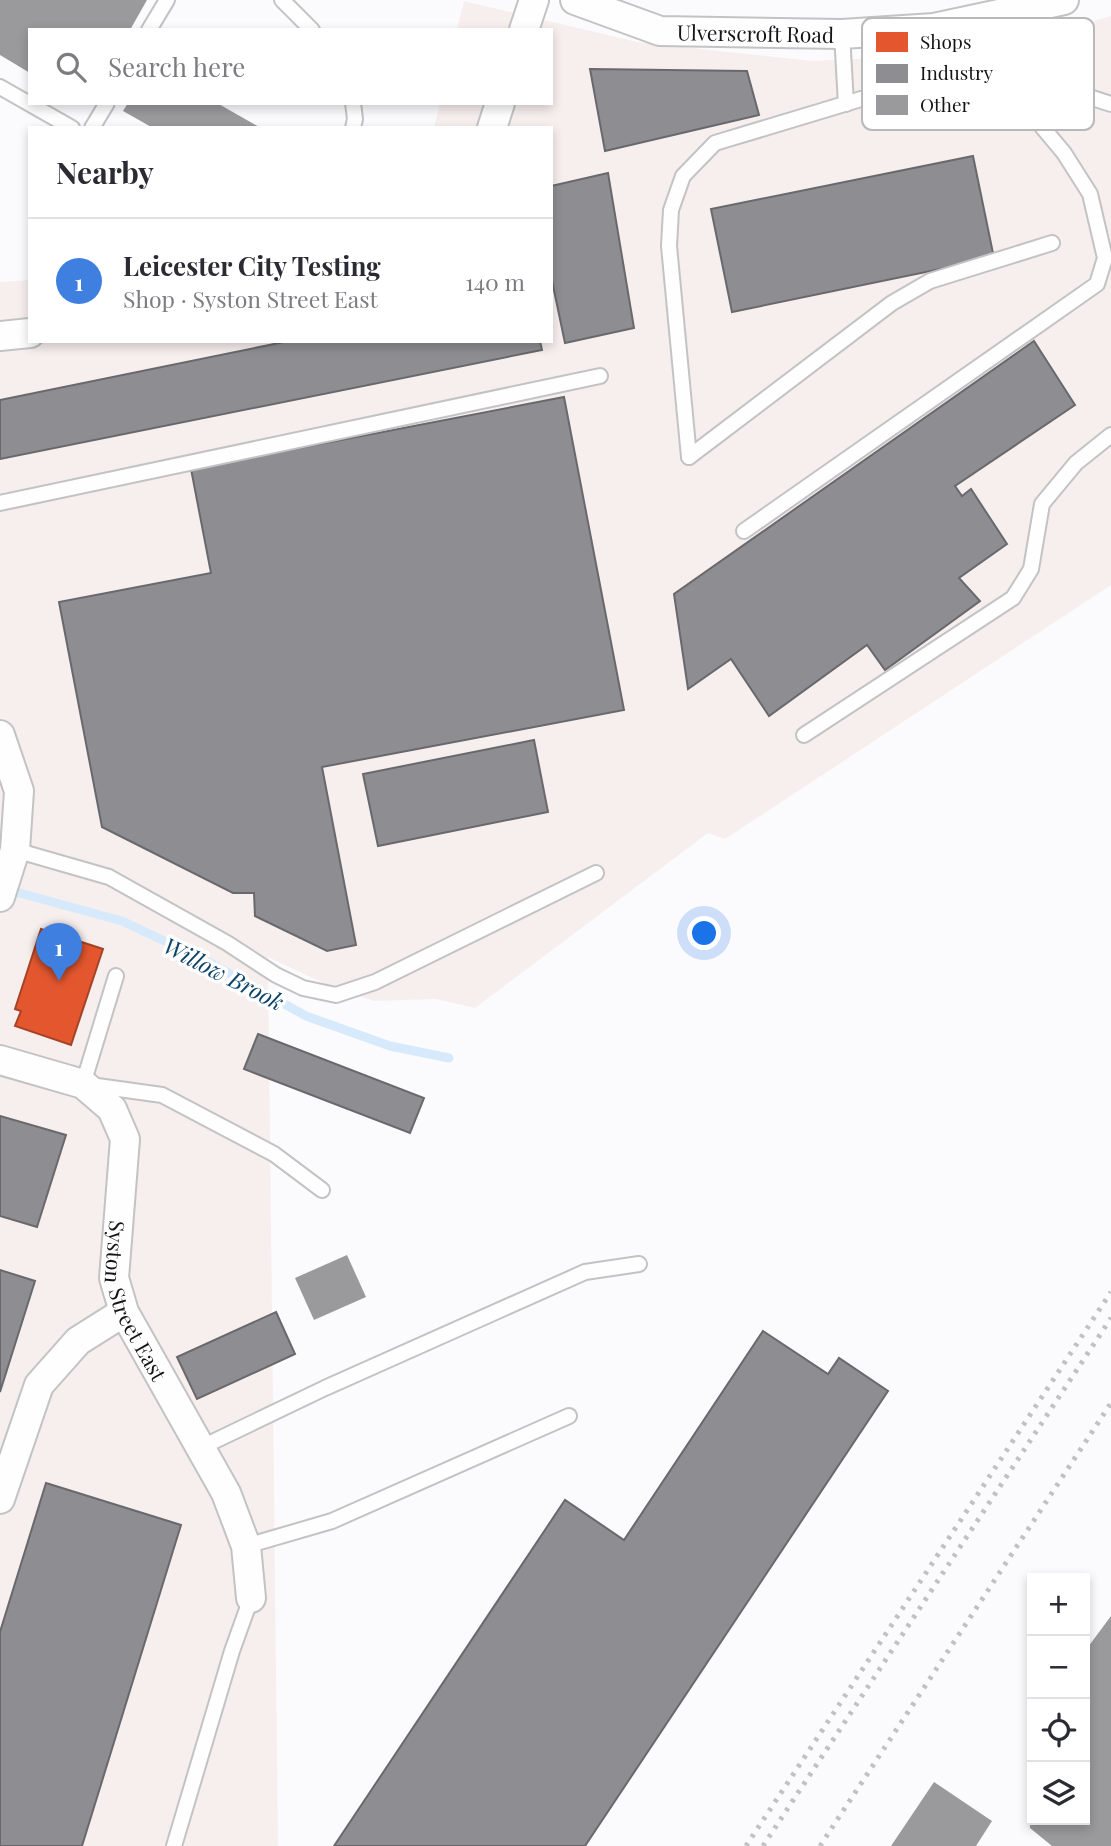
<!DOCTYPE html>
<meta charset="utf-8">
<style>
body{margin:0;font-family:"Playfair Display",serif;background:#f2f2f3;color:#2b2b33}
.controls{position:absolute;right:21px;bottom:21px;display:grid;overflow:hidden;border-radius:0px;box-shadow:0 4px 10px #0003}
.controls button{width:63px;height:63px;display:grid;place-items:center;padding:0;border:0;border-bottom:2px solid #e1e1e2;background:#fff;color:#2b2b33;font:35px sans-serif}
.you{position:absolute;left:705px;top:934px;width:24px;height:24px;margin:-18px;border:5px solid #fff;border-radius:50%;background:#1a73e8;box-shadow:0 0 0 10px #1a73e833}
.badge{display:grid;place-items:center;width:46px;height:46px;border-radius:50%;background:#666668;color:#fff;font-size:23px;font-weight:700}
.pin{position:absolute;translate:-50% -58px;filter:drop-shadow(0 2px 4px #0008)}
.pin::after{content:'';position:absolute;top:37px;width:24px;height:21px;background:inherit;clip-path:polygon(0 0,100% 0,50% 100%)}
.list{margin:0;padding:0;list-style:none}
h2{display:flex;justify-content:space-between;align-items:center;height:91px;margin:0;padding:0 28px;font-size:30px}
h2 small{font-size:23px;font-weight:400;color:#7c7c81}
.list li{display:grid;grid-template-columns:46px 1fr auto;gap:21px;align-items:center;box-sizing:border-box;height:126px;padding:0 28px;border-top:2px solid #e1e1e2}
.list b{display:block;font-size:26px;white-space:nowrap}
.list p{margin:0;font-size:23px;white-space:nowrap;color:#7c7c81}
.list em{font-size:23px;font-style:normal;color:#7c7c81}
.icon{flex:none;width:38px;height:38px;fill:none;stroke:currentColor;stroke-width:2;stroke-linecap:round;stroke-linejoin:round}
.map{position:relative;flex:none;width:1111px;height:1846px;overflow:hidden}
.search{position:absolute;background:#fff;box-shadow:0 4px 10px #0003;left:28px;top:28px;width:525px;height:77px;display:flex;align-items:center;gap:18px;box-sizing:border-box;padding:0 24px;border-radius:0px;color:#7c7c81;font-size:26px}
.panel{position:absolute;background:#fff;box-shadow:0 4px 10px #0003;left:28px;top:126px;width:525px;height:217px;border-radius:0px}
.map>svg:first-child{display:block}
.industrial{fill:#f7efed}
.shops{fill:#e4572e;stroke:#a64327;stroke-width:2}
.industry{fill:#8d8d92;stroke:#69696d;stroke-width:2}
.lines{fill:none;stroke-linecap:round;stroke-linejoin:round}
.stream{stroke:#d6eafc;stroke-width:9}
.building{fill:#9a999b}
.lane-casing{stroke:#c3c3c5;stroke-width:18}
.street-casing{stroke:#c3c3c5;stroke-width:32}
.lane{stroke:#fefeff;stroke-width:14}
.street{stroke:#fefeff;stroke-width:28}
.rail{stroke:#c1c1c2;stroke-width:5;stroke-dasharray:3.5 7;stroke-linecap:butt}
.labels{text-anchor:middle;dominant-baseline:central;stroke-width:7;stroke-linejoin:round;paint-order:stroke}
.street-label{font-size:21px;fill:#151517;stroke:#fff}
.water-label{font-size:23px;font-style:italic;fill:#0c446b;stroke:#fff}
.key{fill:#fff;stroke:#b9b9b9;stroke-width:2}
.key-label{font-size:19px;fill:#151517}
</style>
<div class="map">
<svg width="1111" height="1846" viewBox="0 0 1111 1846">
<rect width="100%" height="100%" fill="#fbfbfd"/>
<!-- industrial -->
<path class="industrial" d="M464 1 637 42 812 61 946 55 1020 42 1111 16V585L725 839 708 833 475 1008 436 999 374 1001 336 989 268 957 278 1846H0V282L30 280V341H551V128H434L440 103H551V30H457Z"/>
<!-- shops -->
<path class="shops" d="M41 929 103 949 71 1045 15 1026 21 1011 15 1009Z"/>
<!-- industry -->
<g class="industry">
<path d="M590 69 747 71 759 115 605 151Z"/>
<path d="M973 156 994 258 732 312 711 209Z"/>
<path d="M608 173 634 328 565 343 551 276V186Z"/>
<path d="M289 341H540L542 350 0 459V400Z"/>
<path d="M1034 341 1075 405 955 486 962 496 971 489 1007 544 959 578 980 601 885 670 867 645 769 716 731 659 688 689 674 594Z"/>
<path d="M564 397 624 710 322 767 356 945 327 951 255 916 254 893H233L102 827 59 602 211 573 191 469Z"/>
<path d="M534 740 548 812 378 846 363 774Z"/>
<path d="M258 1034 424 1098 410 1133 244 1069Z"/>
<path d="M0 1116 66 1135 37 1227 0 1216Z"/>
<path d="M0 1270 35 1281 0 1392Z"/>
<path d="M276 1312 295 1354 197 1399 177 1357Z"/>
<path d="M763 1331 828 1374 839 1358 888 1391 585 1846H334L565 1500 624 1540Z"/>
<path d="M46 1483 181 1525 82 1846H0V1632Z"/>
</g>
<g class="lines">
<!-- stream -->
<path class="stream" d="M5 889 122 921 207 961 306 1016 390 1046 449 1058"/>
</g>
<!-- building -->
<g class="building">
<path d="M0 0H147L130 30H30V73L0 55Z"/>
<path d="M128 103H217L261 128H153L123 111Z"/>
<path d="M347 1255 366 1297 314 1320 295 1278Z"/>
<path d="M1111 1616V1846H1052L1030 1828 1028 1799 1032 1794V1820H1085V1651Z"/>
<path d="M934 1782 992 1821 976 1846H891Z"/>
</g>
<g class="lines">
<!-- lane casing -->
<g class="lane-casing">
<g id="lane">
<path d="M282 0 312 30"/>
<path d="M149 30 167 0"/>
<path d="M842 34 846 104"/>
<path d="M0 87 72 128"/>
<path d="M92 128 107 103"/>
<path d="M353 128 355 119 353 103"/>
<path d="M689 457 669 246 671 210 683 176 715 143 861 99 927 90 1008 86 1058 87 1111 104"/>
<path d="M689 457 892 303 930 281 1052 243"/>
<path d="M0 503 600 376"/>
<path d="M744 531 1097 284 1105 258 1090 194 1064 153 1008 86"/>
<path d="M804 735 1013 598 1031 569 1042 504 1076 463 1111 435"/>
<path d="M15 850 109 877 227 943 276 975 303 988 336 995 375 982 596 873"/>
<path d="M116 976 83 1084 162 1095 274 1154 322 1190"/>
<path d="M200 1448 325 1388 585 1272 639 1264"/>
<path d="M246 1546 332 1521 569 1416"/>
<path d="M174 1846 232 1651 251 1598"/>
</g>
</g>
<!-- street casing -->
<g class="street-casing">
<g id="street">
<path id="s1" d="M575 0 660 31 842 34 934 28 1064 0"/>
<path d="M524 30 534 0"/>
<path d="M492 128 500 103"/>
<path d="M0 336 30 333"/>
<path d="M0 735 19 791 15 850 0 897"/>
<path id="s2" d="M0 1060 83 1084 112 1109 125 1139 114 1278 124 1312 226 1493 246 1546 251 1598"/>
<path d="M0 1499 39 1385 78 1341 124 1312"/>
</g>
</g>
<!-- lane -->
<use href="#lane" class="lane"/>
<!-- street -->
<use href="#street" class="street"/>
<!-- rail -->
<g class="rail">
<path d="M746 1846 1111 1292"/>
<path d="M763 1846 1111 1318"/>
<path d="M820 1846 1111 1403"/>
</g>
</g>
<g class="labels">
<!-- street labels -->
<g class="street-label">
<text stroke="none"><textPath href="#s1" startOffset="186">Ulverscroft Road</textPath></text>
<text stroke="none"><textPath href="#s2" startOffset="324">Syston Street East</textPath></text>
</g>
<!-- water labels -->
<g class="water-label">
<text transform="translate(224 973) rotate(27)">Willow Brook</text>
</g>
</g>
<!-- legend -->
<rect x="862" y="18" width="232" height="112" rx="10" class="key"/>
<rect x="876" y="32" width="32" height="20" fill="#e4572e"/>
<rect x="876" y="64" width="32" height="19" fill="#8d8d92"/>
<rect x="876" y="95" width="32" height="20" fill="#9a999b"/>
<g class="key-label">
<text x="920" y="49">Shops</text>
<text x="920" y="80">Industry</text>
<text x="920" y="112">Other</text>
</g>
</svg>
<div class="controls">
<button>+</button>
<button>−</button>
<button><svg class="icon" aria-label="locate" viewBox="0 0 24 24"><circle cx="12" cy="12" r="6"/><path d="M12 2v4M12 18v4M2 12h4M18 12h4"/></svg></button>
<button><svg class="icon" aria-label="layers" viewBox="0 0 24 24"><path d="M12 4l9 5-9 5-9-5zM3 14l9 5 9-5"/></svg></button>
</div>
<div class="you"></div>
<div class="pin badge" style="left:59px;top:981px;background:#3f7fe0">1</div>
<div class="search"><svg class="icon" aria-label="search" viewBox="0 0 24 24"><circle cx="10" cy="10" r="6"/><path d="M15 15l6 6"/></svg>Search here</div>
<section class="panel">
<h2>Nearby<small></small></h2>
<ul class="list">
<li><span class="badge" style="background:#3f7fe0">1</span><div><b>Leicester City Testing</b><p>Shop · Syston Street East</p></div><em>140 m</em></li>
</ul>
</section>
</div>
